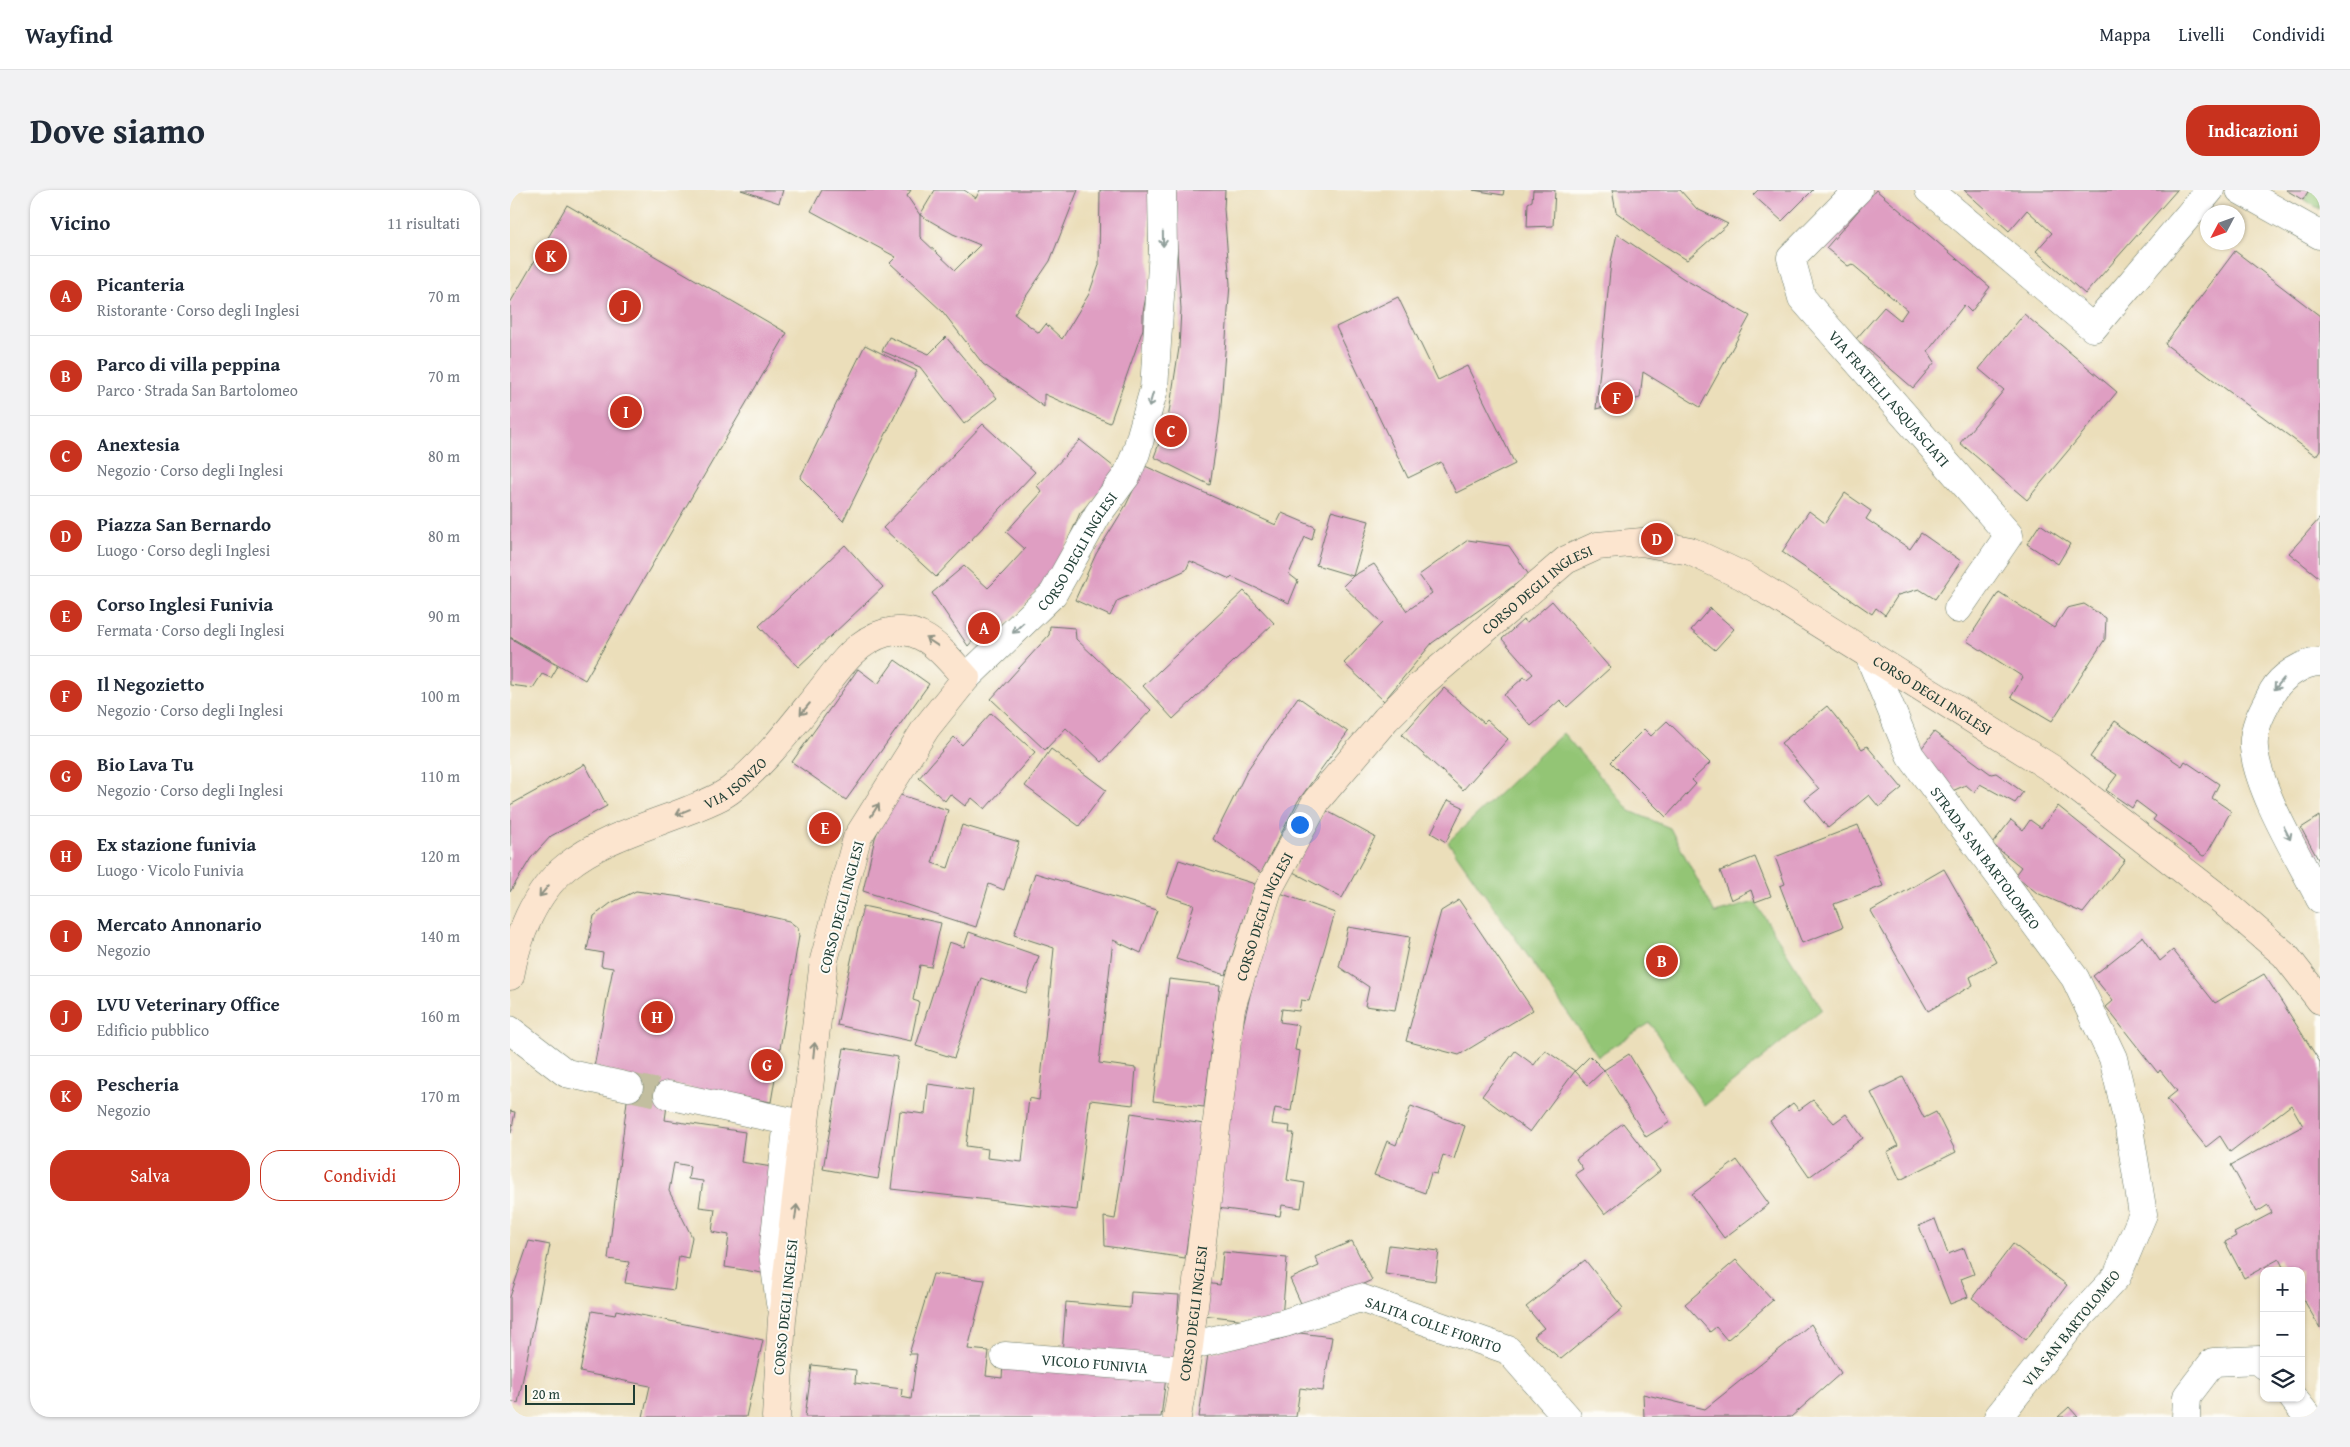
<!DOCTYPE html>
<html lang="it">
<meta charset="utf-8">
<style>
body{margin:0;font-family:"Gentium Book Plus",serif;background:#f2f2f3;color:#1f2937}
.controls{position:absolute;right:15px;bottom:15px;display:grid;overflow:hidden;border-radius:10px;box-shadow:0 1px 4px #0004}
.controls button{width:45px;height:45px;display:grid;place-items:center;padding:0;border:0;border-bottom:1px solid #e0e1e3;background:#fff;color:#1f2937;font:25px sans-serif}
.compass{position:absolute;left:1690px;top:15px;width:45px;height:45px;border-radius:50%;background:#fff;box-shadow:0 1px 4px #0004;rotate:229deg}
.scale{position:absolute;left:15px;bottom:12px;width:110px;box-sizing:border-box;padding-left:5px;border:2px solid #1f3d34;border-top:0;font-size:14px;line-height:18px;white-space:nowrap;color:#1f3d34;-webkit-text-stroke:4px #fdfcf7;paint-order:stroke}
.you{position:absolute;left:789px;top:634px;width:18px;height:18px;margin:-12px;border:4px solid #fff;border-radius:50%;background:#1a73e8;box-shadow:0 0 0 8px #1a73e833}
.badge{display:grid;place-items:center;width:32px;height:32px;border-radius:50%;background:#c8321e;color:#fff;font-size:16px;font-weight:700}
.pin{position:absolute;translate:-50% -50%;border:2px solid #fff;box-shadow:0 1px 5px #0006}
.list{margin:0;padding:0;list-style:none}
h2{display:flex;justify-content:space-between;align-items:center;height:65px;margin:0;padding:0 20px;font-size:21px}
h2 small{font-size:16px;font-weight:400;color:#747a83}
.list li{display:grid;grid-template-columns:32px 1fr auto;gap:15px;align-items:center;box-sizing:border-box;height:80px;padding:0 20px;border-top:1px solid #e0e1e3}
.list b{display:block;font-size:19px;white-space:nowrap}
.list p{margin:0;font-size:16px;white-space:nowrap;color:#747a83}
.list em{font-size:16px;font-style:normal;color:#747a83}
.actions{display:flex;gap:10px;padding:15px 20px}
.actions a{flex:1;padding:11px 0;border:1px solid #c8321e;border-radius:20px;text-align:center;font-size:18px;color:#c8321e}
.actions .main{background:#c8321e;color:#fff}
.icon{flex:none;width:28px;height:28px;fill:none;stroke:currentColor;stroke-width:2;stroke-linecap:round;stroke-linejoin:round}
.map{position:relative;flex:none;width:1810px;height:1227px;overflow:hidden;border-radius:20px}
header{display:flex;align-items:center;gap:30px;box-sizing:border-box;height:70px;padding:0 25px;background:#fff;border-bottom:1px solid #e0e1e3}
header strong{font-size:24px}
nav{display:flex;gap:28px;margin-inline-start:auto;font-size:18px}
.intro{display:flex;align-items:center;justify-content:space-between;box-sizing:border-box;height:120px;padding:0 30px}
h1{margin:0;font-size:35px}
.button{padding:12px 22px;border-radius:20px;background:#c8321e;color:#fff;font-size:18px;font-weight:700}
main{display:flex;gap:30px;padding:0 30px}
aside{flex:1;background:#fff;border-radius:20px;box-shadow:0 1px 4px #0004}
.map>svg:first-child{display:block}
.park{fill:#93c575;stroke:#598154}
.building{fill:#df9ec2}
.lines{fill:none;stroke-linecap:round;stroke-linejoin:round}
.street-tunnel{stroke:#c2be9f;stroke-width:28;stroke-dasharray:28 14;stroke-linecap:butt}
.street-casing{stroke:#667563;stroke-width:29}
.secondary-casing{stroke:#667563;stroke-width:29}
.street{stroke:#fff;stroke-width:28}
.secondary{stroke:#fce5cf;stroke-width:28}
.oneway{stroke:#8f9e9a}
.oneway2{stroke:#8e9182}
.labels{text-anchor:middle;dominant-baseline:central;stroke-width:4;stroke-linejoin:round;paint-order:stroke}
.street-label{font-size:15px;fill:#1f3d34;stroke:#fdfcf7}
</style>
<header>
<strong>Wayfind</strong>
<nav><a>Mappa</a><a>Livelli</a><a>Condividi</a></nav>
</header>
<div class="intro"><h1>Dove siamo</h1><a class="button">Indicazioni</a></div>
<main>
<aside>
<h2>Vicino<small>11 risultati</small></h2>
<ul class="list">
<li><span class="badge">A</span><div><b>Picanteria</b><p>Ristorante · Corso degli Inglesi</p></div><em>70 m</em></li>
<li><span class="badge">B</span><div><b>Parco di villa peppina</b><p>Parco · Strada San Bartolomeo</p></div><em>70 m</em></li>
<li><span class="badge">C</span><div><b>Anextesia</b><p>Negozio · Corso degli Inglesi</p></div><em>80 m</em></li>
<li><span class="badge">D</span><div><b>Piazza San Bernardo</b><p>Luogo · Corso degli Inglesi</p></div><em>80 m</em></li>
<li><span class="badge">E</span><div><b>Corso Inglesi Funivia</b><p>Fermata · Corso degli Inglesi</p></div><em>90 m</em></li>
<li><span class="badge">F</span><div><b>Il Negozietto</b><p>Negozio · Corso degli Inglesi</p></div><em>100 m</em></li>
<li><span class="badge">G</span><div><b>Bio Lava Tu</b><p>Negozio · Corso degli Inglesi</p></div><em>110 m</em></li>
<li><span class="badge">H</span><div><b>Ex stazione funivia</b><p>Luogo · Vicolo Funivia</p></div><em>120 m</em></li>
<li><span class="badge">I</span><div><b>Mercato Annonario</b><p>Negozio</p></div><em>140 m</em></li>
<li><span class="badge">J</span><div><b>LVU Veterinary Office</b><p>Edificio pubblico</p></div><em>160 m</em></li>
<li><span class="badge">K</span><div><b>Pescheria</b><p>Negozio</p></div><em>170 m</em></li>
</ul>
<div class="actions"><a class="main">Salva</a><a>Condividi</a></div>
</aside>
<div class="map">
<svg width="1810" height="1227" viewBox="0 0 1810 1227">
<rect width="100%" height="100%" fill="#fdfcf7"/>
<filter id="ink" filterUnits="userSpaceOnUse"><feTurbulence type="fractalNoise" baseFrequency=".02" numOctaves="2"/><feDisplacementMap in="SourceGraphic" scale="10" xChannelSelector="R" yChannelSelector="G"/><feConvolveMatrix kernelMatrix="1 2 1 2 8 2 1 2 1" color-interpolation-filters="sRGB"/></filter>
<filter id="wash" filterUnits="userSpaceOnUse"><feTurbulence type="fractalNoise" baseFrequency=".0096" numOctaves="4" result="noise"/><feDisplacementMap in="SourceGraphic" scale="20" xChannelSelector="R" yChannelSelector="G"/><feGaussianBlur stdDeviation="1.12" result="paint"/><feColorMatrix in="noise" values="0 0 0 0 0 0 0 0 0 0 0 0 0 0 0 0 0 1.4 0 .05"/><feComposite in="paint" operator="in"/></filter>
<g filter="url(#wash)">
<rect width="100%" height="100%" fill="#ebdeba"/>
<!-- park -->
<g class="park">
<path d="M1799 0H1810V19L1794 10Z"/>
<path d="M1053 543 1120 621 1160 638 1205 723 1245 712 1312 819 1194 916 1140 833 1088 866 938 652Z"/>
</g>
<g id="blocks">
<!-- building -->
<g class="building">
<path d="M231 0H273L269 13Z"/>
<path d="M312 0H401L397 6 410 25V47L445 80 470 55 443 44 410 25 425 0H454L466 8 470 0H568L540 71 504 124 529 143 536 134 552 149 579 104 589 75 590 0H639V91L633 122V139L600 233 534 204V217L473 174 433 122 380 73 386 67 301 21Z"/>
<path d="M663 0H715L714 19 720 94 710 229 700 295 644 267 658 229 669 158 671 119Z"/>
<path d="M963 0H994L993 5Z"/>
<path d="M1023 0H1045L1043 36 1017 37 1018 13 1022 11Z"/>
<path d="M1102 0H1170L1187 19 1218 34 1177 70 1137 45 1106 22Z"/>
<path d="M1248 0H1303L1272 31 1243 5Z"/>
<path d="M1366 0 1480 97 1461 122 1454 115 1418 161 1425 172 1403 198 1346 149 1374 117 1390 130 1397 120 1342 74 1338 76 1316 58Z"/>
<path d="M1454 0H1667L1575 104 1526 61 1542 43 1517 20 1499 41Z"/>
<path d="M1776 0H1799L1793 10Z"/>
<path d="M57 15 277 143 75 490 0 447V113Z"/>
<path d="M1107 44 1174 89 1240 126 1190 217 1133 182 1130 208 1086 219 1101 72Z"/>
<path d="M1725 61 1810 126V260L1806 266 1655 154Z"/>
<path d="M888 107 928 190 957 176 1005 274 946 303 931 272 898 288 826 137Z"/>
<path d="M1514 124 1607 202 1517 310 1450 253 1494 200 1469 179Z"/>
<path d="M379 147 419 164 436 147 487 208 454 234 410 177 372 161Z"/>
<path d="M355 155 407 181 333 331 290 288Z"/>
<path d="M473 234 525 282 426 387 373 338Z"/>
<path d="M570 250 609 281 570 323 548 373 536 392 475 455 466 447 458 456 422 403 454 376 478 398 493 383 515 359 496 342 532 302 527 296Z"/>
<path d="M635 276 766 335 772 323 805 337 802 350 795 347 779 384 788 391 779 413 722 387 720 389 680 371 676 380 607 411 600 426 565 410 586 364 616 315Z"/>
<path d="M1335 303 1361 321 1356 329 1400 359 1411 343 1451 371 1425 409 1409 399 1388 405 1375 425 1366 418 1362 424 1272 362 1299 321 1315 333Z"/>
<path d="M821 321 859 331 843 386 806 375Z"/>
<path d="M1810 328V388L1779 363Z"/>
<path d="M1530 334 1560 354 1548 374 1517 354Z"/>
<path d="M958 350 999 356 1019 385 922 453 874 511 834 473 872 433 833 396 843 386 864 374 897 421 922 403 909 385Z"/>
<path d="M335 355 373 397 288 477 249 436Z"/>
<path d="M734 401 764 433 663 529 633 496Z"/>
<path d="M1489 402 1544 438 1557 418 1574 414 1596 428 1595 449 1542 531 1501 507 1513 487 1457 451Z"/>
<path d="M1042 411 1100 478 1057 517 1050 510 1021 536 994 505 1014 487 1017 489 1023 484 992 449 1013 430 1017 433Z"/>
<path d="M1200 418 1224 439 1205 460 1181 440Z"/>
<path d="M540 436 565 438 566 449 641 520 592 572 556 538 535 560 481 509 539 445Z"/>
<path d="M0 448 48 476 41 488 32 484 23 498 0 495Z"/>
<path d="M385 470 419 494 336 610 282 572 348 479 368 494Z"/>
<path d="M934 498 974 533 977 530 998 549 953 600 892 545Z"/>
<path d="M788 507 838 542 788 611 751 683 703 649 738 579Z"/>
<path d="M1317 516 1352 559 1357 556 1392 598 1369 617 1359 605 1318 638 1295 610 1309 599 1271 553Z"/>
<path d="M481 523 525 562 475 619 462 608 455 616 440 604 435 611 409 588 444 547 452 555Z"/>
<path d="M1157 531 1200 573 1182 590 1186 594 1156 627 1101 572 1134 539 1141 546Z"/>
<path d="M1605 531 1672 576 1675 571 1709 594 1702 608 1721 621 1696 665 1693 666 1643 630 1646 626 1626 611 1622 618 1596 600 1607 585 1580 567Z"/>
<path d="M1424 542 1481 584 1486 583 1513 602 1505 613 1470 594 1464 602 1456 595 1440 602 1408 563Z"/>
<path d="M541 559 596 600 569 636 515 596Z"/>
<path d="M75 574 97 616 41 646 21 668 0 702V615Z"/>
<path d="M384 603 438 620 422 673 438 678 452 635 509 652 494 700 479 694 466 737 353 701 365 648Z"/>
<path d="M938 610 953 617 936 652 921 643Z"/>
<path d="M1548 616 1615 670 1573 723 1527 703 1505 685 1511 677 1482 654 1501 630 1513 640 1520 630 1531 638Z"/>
<path d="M815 620 865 647 832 708 783 682Z"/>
<path d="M1810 626V673L1791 638Z"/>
<path d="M1348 635 1373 696 1324 714 1333 737 1292 753 1270 696 1275 694 1265 667Z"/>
<path d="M1245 667 1261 706 1245 712 1241 700 1221 710 1210 681Z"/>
<path d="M669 670 745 694 716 785 666 769 684 715 657 706Z"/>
<path d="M1434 679 1487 772 1460 787 1463 795 1418 821 1361 721Z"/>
<path d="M525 683 647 720 631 763 603 750 589 873 626 878 623 915 580 910 567 1020 381 999 390 921 415 924 418 894 463 900 456 956 478 959 477 968 512 972 519 908 529 910 544 758 504 745Z"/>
<path d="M126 701 171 707 240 722 279 731 288 738 289 746 261 912 160 894 155 930 235 942 231 972 268 978 252 1083 215 1077 219 1045 202 1042 205 1019 189 1017 193 991 178 989 180 976 164 973 159 1001 182 1047 178 1068 169 1066 164 1100 115 1093 119 1072 98 1069 120 886 84 877 103 778 91 776 93 763 77 760 84 726 101 713Z"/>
<path d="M770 703 825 723 799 811 791 810 789 821 772 819 770 832 789 835 785 860 790 861 781 921 765 918 762 934 780 936 779 943H784L777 990 795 993 791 1018 772 1015 770 1026 707 1018 731 844 741 801Z"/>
<path d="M949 710 1023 820 949 865 896 851 931 721Z"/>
<path d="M353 716 431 733 421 777 410 775 403 810 409 812 401 851 327 835Z"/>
<path d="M838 737 900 747 885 820 855 816 859 797 829 777Z"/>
<path d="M459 742 529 766 516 803 471 788 444 868 406 856 439 752 454 757Z"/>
<path d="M1633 746 1650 771 1663 760 1705 813 1754 784 1810 872V1138L1791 1105V1081H1775L1769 1069 1734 1088 1715 1052 1726 1046 1724 1043 1762 1023 1758 1015 1747 1022 1721 975 1793 936 1781 915 1720 962 1710 946 1696 957 1657 909 1667 901 1650 880 1648 883 1596 817 1603 811 1583 786Z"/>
<path d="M659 789 710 795 694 917 643 911Z"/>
<path d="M334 858 388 867 368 989 313 979Z"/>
<path d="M1035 860 1065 881 1020 942 972 906 1005 861 1024 875Z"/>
<path d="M1119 864 1160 932 1136 947 1094 880Z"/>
<path d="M1080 866 1094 880 1078 895 1065 881Z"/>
<path d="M1393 887 1414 928 1426 922 1446 962 1390 990 1377 962 1388 956 1361 903Z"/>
<path d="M1303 910 1324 933 1336 924 1353 948 1299 987 1260 931 1283 913 1289 920Z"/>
<path d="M901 916 955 936 944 969 933 965 927 984 921 983 915 1003 864 985 877 951 886 955Z"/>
<path d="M0 921 5 922 1 943H0Z"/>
<path d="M621 923 694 934 675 1068 595 1056 594 1027 605 1029Z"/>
<path d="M1113 933 1150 981 1095 1024 1065 984 1073 979 1066 969Z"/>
<path d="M1227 970 1259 1014 1214 1048 1182 1004Z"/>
<path d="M1425 1029 1438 1064 1454 1058 1464 1084 1451 1089 1458 1107 1440 1114 1409 1036Z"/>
<path d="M19 1051 40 1055 8 1213 0 1211V1107Z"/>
<path d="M842 1051 862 1090 794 1120 780 1089 809 1076 805 1067Z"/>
<path d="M1503 1054 1557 1095 1516 1150 1462 1108Z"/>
<path d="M879 1055 929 1061 925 1091 875 1084Z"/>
<path d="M713 1062 777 1068 772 1128 754 1132 693 1125 695 1093 710 1095Z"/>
<path d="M1075 1070 1113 1118 1051 1169 1023 1146 1034 1138 1016 1117Z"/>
<path d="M1226 1070 1263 1110 1217 1150 1206 1137 1200 1142 1175 1114Z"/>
<path d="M423 1084 475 1090 458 1159 479 1161 476 1186 492 1188 493 1173 656 1187 651 1227H295L302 1175 346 1180 345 1193 392 1199 391 1207 401 1209 407 1164H399Z"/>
<path d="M621 1102 669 1105 664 1173 552 1164 556 1112 620 1118Z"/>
<path d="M106 1120 253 1150 236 1227H133L140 1196 70 1182 82 1121 105 1125Z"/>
<path d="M1301 1134 1331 1183 1281 1227H1134L1133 1204 1195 1219Z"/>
<path d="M764 1143 762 1151 790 1143 822 1147 813 1201 790 1198 786 1227H689L698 1164Z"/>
<path d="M1559 1217 1568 1227H1548Z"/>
</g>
</g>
</g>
<g filter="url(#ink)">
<use href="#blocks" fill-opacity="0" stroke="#667563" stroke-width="1"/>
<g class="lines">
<!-- street-tunnel -->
<path class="street-tunnel" d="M119 897 158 905"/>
<!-- street casing -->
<g class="street-casing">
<g id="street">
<path id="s1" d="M1348 0 1281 68 1292 108 1499 345 1448 419"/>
<path d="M1419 0 1583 138 1700 0"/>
<path d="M1730 0 1810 45"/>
<path id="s2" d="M1358 463 1400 565 1565 788 1603 868 1618 932 1633 1024 1607 1086 1561 1136 1488 1227"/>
<path d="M1810 472C1793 472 1771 487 1763 501 1754 518 1742 537 1744 558 1748 602 1790 669 1810 709"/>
<path id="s3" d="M456 488 543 404 588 324 617 285 626 263 644 199 653 60 652 0"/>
<path d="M0 840 56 883 119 897"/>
<path d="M158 905 278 931 263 1063 270 1113"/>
<path id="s4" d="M679 1156 775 1133 850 1108 998 1160 1057 1227"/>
<path id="s5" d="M495 1166 674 1180"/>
<path d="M1783 1208 1798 1227"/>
<path d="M1676 1227 1677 1206 1703 1172 1749 1170 1754 1175"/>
</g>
</g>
<!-- secondary casing -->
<g class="secondary-casing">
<g id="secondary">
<path id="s6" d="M0 786C7 747 25 702 56 677 90 649 139 636 179 620 194 614 211 608 223 598 254 573 280 539 305 508 325 484 343 452 375 443 412 432 434 464 456 488L416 538 347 648 314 770 272 1129 266 1227"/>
<path id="s7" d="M667 1227 679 1156 721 818 758 700 807 610 876 529 908 497 1056 370 1087 356 1132 352 1180 361 1233 386 1544 580 1708 707 1775 765 1810 810"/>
</g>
</g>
<!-- street -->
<use href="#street" class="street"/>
<!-- secondary -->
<use href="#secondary" class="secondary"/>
</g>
<!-- one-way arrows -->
<defs><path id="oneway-shaft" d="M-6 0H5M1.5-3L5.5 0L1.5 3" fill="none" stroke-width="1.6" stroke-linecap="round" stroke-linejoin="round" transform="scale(1.25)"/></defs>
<g class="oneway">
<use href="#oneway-shaft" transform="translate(653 49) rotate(89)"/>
<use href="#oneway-shaft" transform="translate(641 210) rotate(106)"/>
<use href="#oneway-shaft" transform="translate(508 438) rotate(136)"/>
<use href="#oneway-shaft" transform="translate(1769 494) rotate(130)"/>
<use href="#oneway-shaft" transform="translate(1777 643) rotate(63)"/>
</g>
<g class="oneway2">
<use href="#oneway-shaft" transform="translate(422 452) rotate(-146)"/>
<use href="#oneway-shaft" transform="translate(295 519) rotate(130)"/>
<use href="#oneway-shaft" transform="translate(365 620) rotate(-58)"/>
<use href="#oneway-shaft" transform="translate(173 622) rotate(158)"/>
<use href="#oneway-shaft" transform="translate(34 701) rotate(130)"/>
<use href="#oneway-shaft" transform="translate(304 860) rotate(-84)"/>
<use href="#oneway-shaft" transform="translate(286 1022) rotate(-83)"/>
</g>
</g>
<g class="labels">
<!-- street labels -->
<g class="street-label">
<text stroke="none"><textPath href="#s1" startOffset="270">VIA FRATELLI ASQUASCIATI</textPath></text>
<text stroke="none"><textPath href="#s3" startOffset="170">CORSO DEGLI INGLESI</textPath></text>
<text stroke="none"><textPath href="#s7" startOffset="945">CORSO DEGLI INGLESI</textPath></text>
<text stroke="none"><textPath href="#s7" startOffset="1396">CORSO DEGLI INGLESI</textPath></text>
<text stroke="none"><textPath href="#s6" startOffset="315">VIA ISONZO</textPath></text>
<text stroke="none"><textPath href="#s2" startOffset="238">STRADA SAN BARTOLOMEO</textPath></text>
<text transform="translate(331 717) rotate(-75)">CORSO DEGLI INGLESI</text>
<text stroke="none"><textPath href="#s7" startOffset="510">CORSO DEGLI INGLESI</textPath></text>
<text transform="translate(275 1117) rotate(-84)">CORSO DEGLI INGLESI</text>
<text stroke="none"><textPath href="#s7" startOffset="105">CORSO DEGLI INGLESI</textPath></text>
<text stroke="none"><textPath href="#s4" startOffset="256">SALITA COLLE FIORITO</textPath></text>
<text transform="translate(1561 1138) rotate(-51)">VIA SAN BARTOLOMEO</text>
<text stroke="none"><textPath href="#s5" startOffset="90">VICOLO FUNIVIA</textPath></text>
</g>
</g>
</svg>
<div class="controls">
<button>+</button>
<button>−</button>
<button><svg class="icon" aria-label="layers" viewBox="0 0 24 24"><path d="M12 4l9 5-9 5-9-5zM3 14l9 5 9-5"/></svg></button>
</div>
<svg class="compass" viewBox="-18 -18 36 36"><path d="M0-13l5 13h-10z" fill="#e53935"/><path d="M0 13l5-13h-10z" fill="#747a83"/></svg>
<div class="scale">20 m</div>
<div class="you"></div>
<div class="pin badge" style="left:474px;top:438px">A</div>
<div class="pin badge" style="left:1152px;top:771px">B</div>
<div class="pin badge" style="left:661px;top:241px">C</div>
<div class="pin badge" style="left:1147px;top:349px">D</div>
<div class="pin badge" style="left:315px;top:638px">E</div>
<div class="pin badge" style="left:1107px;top:208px">F</div>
<div class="pin badge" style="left:257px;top:875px">G</div>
<div class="pin badge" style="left:147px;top:827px">H</div>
<div class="pin badge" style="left:116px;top:222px">I</div>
<div class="pin badge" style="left:115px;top:116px">J</div>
<div class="pin badge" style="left:41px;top:66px">K</div>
</div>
</main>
